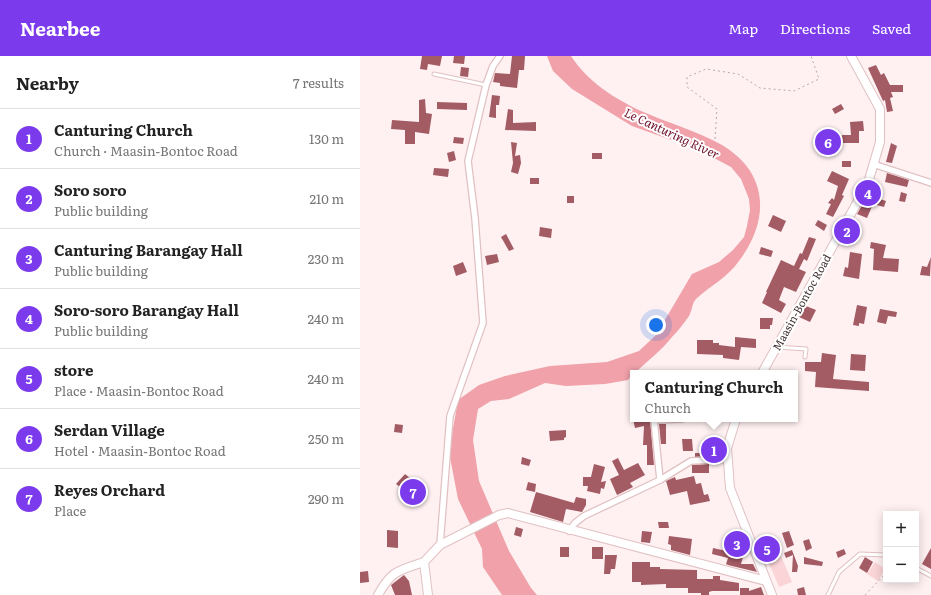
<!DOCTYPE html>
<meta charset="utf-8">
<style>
body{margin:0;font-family:Literata,serif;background:#f2f2f2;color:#222}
.controls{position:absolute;right:12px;bottom:12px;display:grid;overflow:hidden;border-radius:0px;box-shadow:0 2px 10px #0003}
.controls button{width:36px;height:36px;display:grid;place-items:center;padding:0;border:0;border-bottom:1px solid #e0e0e0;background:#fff;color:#222;font:20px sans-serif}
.you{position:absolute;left:296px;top:269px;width:14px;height:14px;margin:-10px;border:3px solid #fff;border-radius:50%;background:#1a73e8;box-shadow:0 0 0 6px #1a73e833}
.badge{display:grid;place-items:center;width:26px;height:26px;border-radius:50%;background:#7c3aed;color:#fff;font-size:13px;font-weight:700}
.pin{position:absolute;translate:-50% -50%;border:2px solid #fff;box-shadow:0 1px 4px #0006}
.popup{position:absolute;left:270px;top:314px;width:168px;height:52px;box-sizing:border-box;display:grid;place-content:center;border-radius:0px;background:#fff;filter:drop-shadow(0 1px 3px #0005);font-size:13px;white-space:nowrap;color:#767676}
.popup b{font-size:15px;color:#222}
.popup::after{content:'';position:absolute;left:50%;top:100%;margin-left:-8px;border:8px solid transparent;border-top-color:#fff}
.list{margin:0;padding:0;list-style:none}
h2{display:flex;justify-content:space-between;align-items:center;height:52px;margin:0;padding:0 16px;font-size:17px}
h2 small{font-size:13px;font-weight:400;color:#767676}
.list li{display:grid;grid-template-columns:26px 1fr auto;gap:12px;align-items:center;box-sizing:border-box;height:60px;padding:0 16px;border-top:1px solid #e0e0e0}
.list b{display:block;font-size:15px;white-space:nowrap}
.list p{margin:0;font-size:13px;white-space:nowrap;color:#767676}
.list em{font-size:13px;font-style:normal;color:#767676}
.map{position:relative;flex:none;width:571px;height:539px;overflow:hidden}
header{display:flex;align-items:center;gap:24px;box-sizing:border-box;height:56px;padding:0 20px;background:#7c3aed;color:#fff}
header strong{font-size:19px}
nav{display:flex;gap:22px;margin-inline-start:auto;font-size:14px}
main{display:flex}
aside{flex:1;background:#fff}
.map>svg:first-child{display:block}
.green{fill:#fad4d7}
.water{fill:#f0a1a9}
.building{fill:#a35b64}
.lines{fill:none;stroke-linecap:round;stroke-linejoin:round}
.lane-casing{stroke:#e1c0c2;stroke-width:5}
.street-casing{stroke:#e1c0c2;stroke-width:8}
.secondary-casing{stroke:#e1c0c2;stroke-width:10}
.path{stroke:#b7a9aa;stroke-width:1;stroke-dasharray:2 3;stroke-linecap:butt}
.lane{stroke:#fff;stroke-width:3}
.street{stroke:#fff;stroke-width:5.5}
.secondary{stroke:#fff;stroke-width:8}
.labels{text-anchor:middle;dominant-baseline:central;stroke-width:4;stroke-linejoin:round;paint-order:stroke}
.street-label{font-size:11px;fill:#443637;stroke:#fff}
.water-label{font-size:12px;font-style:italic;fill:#6c0f28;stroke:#fff}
</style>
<header>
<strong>Nearbee</strong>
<nav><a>Map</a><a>Directions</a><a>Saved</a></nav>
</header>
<main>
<aside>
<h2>Nearby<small>7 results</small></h2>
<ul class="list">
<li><span class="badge">1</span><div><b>Canturing Church</b><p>Church · Maasin-Bontoc Road</p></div><em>130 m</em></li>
<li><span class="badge">2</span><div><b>Soro soro</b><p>Public building</p></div><em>210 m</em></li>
<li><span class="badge">3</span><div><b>Canturing Barangay Hall</b><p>Public building</p></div><em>230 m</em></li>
<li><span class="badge">4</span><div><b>Soro-soro Barangay Hall</b><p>Public building</p></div><em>240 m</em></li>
<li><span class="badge">5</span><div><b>store</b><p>Place · Maasin-Bontoc Road</p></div><em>240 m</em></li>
<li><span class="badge">6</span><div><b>Serdan Village</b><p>Hotel · Maasin-Bontoc Road</p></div><em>250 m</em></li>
<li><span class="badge">7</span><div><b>Reyes Orchard</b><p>Place</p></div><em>290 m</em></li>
</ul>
</aside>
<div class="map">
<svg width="571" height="539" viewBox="0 0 571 539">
<rect width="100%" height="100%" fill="#fff1f2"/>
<!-- green -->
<g class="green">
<path d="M421 500 432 526 419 531 408 505Z"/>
<path d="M515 506 525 513 518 525 507 518Z"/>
</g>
<!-- water -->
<path class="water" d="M187 0H211C227 25 255 43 281 55 308 67 337 75 362 89 409 117 410 164 379 205 368 221 350 230 336 243 332 247 332 255 329 260 324 267 318 275 312 281 302 294 287 305 275 317H273L268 324 245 328 206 330 185 327 149 343 131 345 118 353 113 384 119 425 149 495 171 532 177 539H142L123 511 122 493 98 443 89 396 98 344 119 329 145 320 190 310 247 306 279 295 296 279 332 218 359 206 373 194 384 181 387 170 390 154 389 143 381 123 371 111 339 94 272 70 246 54 212 33 193 15Z"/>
<!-- building -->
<g class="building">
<path d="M62 0H82L80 10 68 8 67 14 60 13Z"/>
<path d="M94 0H105L104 8 93 7Z"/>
<path d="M152 0H165L164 14H159L157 32 140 30V27L133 26 135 17 150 18Z"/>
<path d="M516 9 521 19 524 17 530 29H543V36H531L533 41 530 42 533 55 527 56 525 44 523 45 508 12Z"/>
<path d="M101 11 109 12 108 21 100 20Z"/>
<path d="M132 39 140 40 139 49H136V62L129 61Z"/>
<path d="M65 43 66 57 72 58 69 78 55 76V88H45V74L31 73 32 64 59 66V44Z"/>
<path d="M77 46 107 47V54L77 53Z"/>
<path d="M481 48 484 53 475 58 472 53Z"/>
<path d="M148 53 153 54V67L176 66V75L145 74Z"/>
<path d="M503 65 504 75H499V87H482V79H491L490 66Z"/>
<path d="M94 81 104 82 103 88 93 87Z"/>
<path d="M151 86 157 87 155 100 160 99 161 107 158 118 151 116 153 107Z"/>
<path d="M531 87 537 90 532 107 526 106Z"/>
<path d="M94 95 96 104 89 106 87 97Z"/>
<rect x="232" y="97" width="10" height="6"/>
<rect x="482" y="105" width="9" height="6"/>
<path d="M74 112 89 113 88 121 73 119Z"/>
<path d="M472 115 489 123 482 139 484 140 473 161 466 158 471 148 468 147 472 142 474 144 478 130 467 125Z"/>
<path d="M527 117 549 124 547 131 525 126Z"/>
<rect x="170" y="122" width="9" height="6"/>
<path d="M512 132 517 135 514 141 526 145 524 151 513 148 507 162 497 158Z"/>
<path d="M541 136 547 138 545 146 539 145Z"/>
<rect x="207" y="140" width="7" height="7"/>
<path d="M413 159 426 165 421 176 408 170Z"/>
<path d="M458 164 467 169 464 175 455 169Z"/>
<path d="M180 171 192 173 191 182 179 180Z"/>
<path d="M146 178 154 193 149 195 141 181Z"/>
<path d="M449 181 456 183 447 205 444 203 439 213 446 216 436 236 424 231 419 244 426 248 421 257 402 247 407 236H406L421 204 434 210 440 197 442 198Z"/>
<path d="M511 186 526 189 523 202 539 203 538 216 513 214 514 193 510 192Z"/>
<path d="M401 191 413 195 411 201 399 198Z"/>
<path d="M490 196 502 198 499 223 483 220 485 211 488 212Z"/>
<path d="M137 198 139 206 127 209 125 200Z"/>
<path d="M571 201 570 220 560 219 562 210 567 211Z"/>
<path d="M103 206 107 216 96 220 93 210Z"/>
<path d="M497 249 507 251 504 268 499 267V270L493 269Z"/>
<path d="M446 250 456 254 450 266 439 261Z"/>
<path d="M520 253 537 256 536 261 528 260 526 268 517 266Z"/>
<path d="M400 262H413L412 269H410V273H400Z"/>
<path d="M375 281 396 283V292L381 291 379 304 363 302V299L337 298V284H353V287H359V289L375 291Z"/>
<path d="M462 297 476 299 473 323 509 326V335L455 331 456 316 445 315V306H461Z"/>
<path d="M491 298 506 299 505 315 490 314Z"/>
<path d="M273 363H290L294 409H287V389H283L284 370 275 372Z"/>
<path d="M35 368 43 369 42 377 34 376Z"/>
<path d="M299 368H306V388H301Z"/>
<path d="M206 374V381L204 382V384L190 385 189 375Z"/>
<path d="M322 383H332L333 395H323Z"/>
<path d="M346 390H359V399L335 401V397H346Z"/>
<path d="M162 401 171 404 169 410 161 408Z"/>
<path d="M258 402 264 414 278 407 285 419 270 427 273 431 257 439 250 423 259 419 252 405Z"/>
<path d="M234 408 245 411 241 426 246 425 244 433 241 432 240 438 227 435 228 430H223V421H231Z"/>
<path d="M349 408V417H332V409Z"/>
<path d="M45 418 55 426 47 436 36 428Z"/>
<path d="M334 420 336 428 341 427 344 439 348 438 350 445 330 449 327 435 310 439 306 425 315 421 316 424Z"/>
<path d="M168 426 176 428 175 436 166 434Z"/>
<path d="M176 436 214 447 216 441 226 443V449L222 456 206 453 203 466 170 456Z"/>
<path d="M298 466H308L309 472H299Z"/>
<path d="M156 471 163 473 161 481 154 479Z"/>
<path d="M27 474 38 475V492L27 491Z"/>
<path d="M282 475 292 476 290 487 281 486Z"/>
<path d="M429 475 434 489 427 492 422 477Z"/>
<path d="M309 480 332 483 330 499 311 494V489L308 488Z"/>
<path d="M380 481 384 491 370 497 383 501 381 508H393L397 516 368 509 366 508 368 502 352 498 353 492 371 496 367 488Z"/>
<path d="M449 483 452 492 446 495 443 485Z"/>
<path d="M409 486 413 496 405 499 401 489Z"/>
<rect x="200" y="491" width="9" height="10"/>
<rect x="232" y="491" width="11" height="12"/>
<path d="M571 492V513L562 508Z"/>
<path d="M484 493 486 498 478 502 476 496Z"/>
<path d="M432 494 438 510 437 516H432L433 499 426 502 424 497Z"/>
<path d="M245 499H257L255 513H251L250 518H244Z"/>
<path d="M444 501 463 506 462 510 444 508Z"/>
<path d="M505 501 513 506 507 517 499 512Z"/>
<path d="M272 506H290V511H300V513L337 514V523H353V520H360V524L379 527V535H352L349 536V539H341V537H328V532H306V528L281 529V526H272Z"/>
<path d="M8 515 9 526 0 527V516Z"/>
<path d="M44 519 49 525 52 539H35L31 529Z"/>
<path d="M401 531 404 539H380V532H389V535Z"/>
<path d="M444 531 446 539H438L437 533Z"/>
</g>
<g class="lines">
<!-- lane casing -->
<g class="lane-casing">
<g id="lane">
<path d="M74 18 126 29"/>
<path d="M417 291 446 293 445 301"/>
<path d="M556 512 571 520"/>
<path d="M468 539 479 516 500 498 526 499"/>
</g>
</g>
<!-- street casing -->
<g class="street-casing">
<g id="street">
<path d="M513 108 571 127"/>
<path d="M300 424 294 364 322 363"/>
<path d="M209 475 215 467 224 460 300 424 331 405 368 403"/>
<path d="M80 489 90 360 123 267 115 162 108 105 126 29 133 10 140 0"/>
</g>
</g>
<!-- secondary casing -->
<g class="secondary-casing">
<g id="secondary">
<path d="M402 317 508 127 520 86V53L491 0"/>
<path d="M376 363 367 392 370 432 412 539"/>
<path d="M18 539C32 514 38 515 64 506"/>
<path d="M68 539 64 506 80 489 139 459 148 457 406 525"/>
</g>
</g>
<!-- path -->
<g class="path">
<path d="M355 83 357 53 327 31V21L346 13 378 18 400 32 434 35 459 23 451 0"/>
<path d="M505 539 526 517"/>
</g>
<!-- lane -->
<use href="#lane" class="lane"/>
<!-- street -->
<use href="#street" class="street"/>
<!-- secondary -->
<use href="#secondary" class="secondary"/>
</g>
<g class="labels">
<!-- street labels -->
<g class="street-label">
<text transform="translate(441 246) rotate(-61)">Maasin-Bontoc Road</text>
</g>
<!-- water labels -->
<g class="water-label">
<text transform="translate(312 77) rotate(25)">Le Canturing River</text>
</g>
</g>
</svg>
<div class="controls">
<button>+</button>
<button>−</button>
</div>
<div class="you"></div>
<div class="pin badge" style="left:354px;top:394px">1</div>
<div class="popup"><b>Canturing Church</b>Church</div>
<div class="pin badge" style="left:487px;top:175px">2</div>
<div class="pin badge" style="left:377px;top:488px">3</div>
<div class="pin badge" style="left:508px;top:137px">4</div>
<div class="pin badge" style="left:407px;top:493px">5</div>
<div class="pin badge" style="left:468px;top:86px">6</div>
<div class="pin badge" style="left:53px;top:436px">7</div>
</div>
</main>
